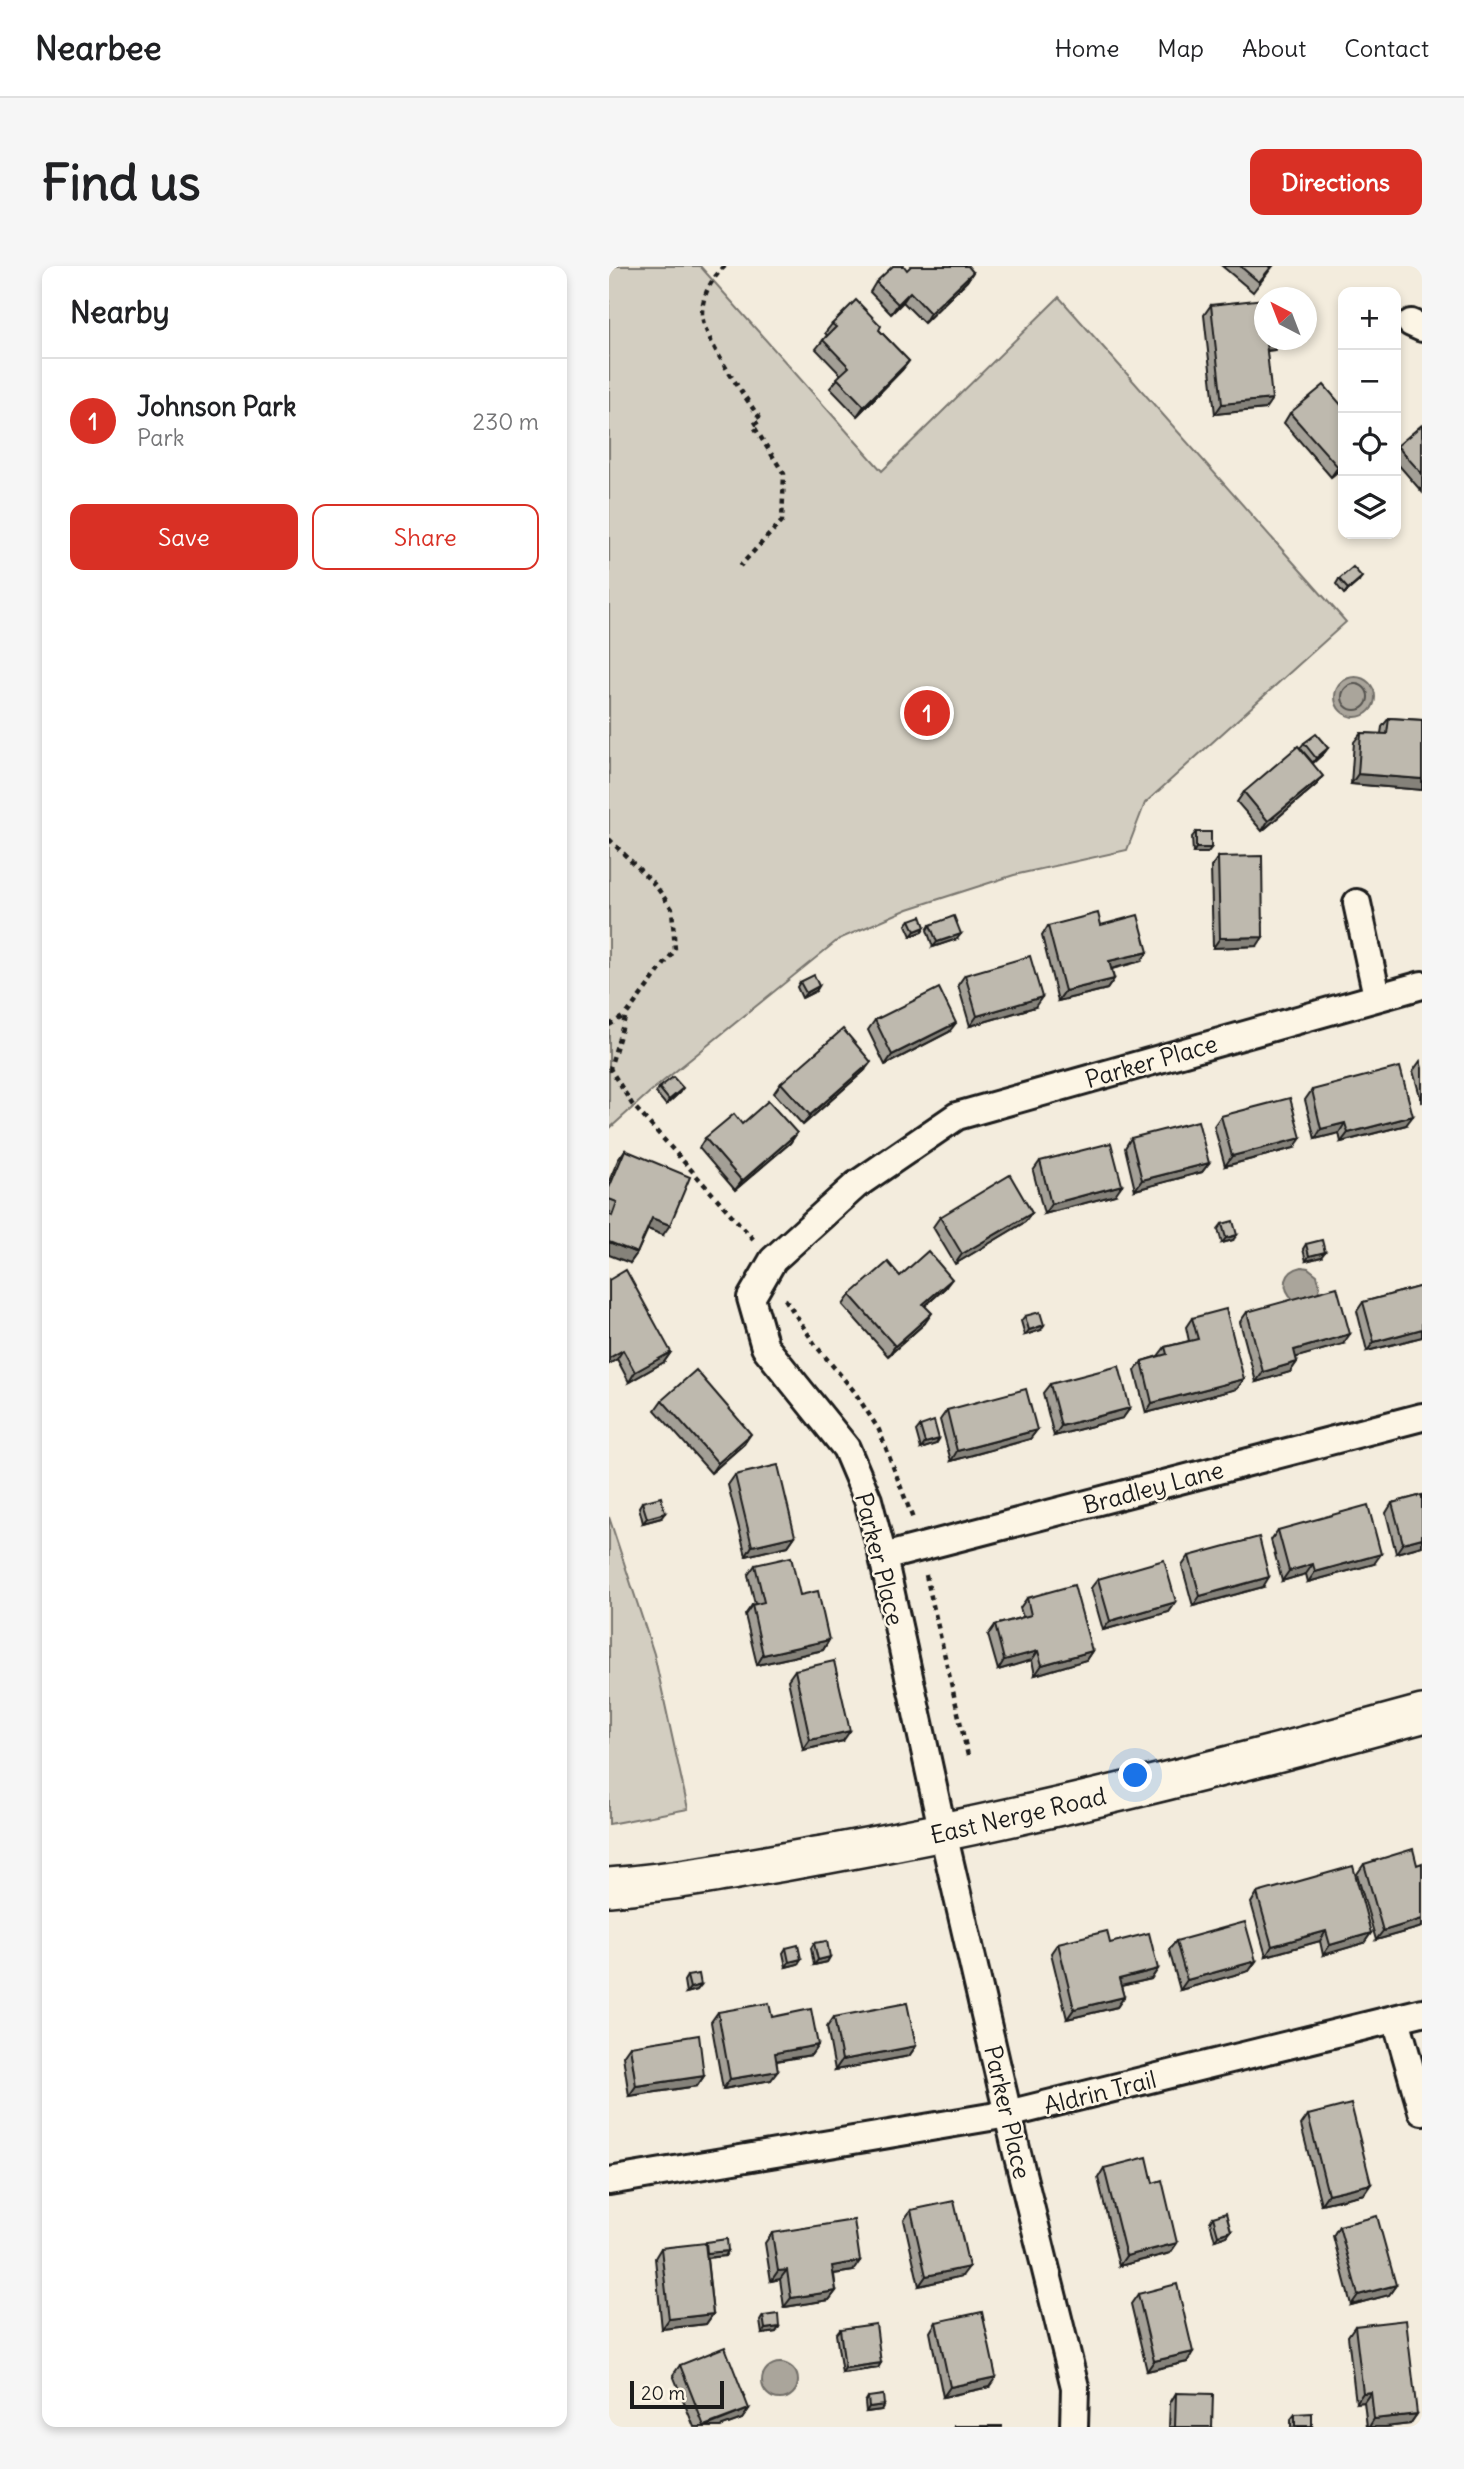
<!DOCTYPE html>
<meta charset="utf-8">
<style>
body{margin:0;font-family:Delius,sans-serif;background:#f6f6f6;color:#202124}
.controls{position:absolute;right:21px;top:21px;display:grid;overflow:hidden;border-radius:14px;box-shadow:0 4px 10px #0003}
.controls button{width:63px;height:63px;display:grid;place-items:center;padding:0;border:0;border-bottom:2px solid #e0e0e0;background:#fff;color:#202124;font:35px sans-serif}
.compass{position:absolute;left:645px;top:21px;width:63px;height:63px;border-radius:50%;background:#fff;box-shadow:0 4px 10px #0003;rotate:318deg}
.scale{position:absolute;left:21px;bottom:18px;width:94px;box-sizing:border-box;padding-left:7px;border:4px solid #1c1c1c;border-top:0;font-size:19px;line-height:24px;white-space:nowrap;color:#1c1c1c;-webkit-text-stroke:5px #fcf5e5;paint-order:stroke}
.you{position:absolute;left:527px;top:1510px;width:24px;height:24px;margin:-18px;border:5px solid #fff;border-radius:50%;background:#1a73e8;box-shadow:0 0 0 10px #1a73e833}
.badge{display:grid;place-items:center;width:46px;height:46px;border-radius:50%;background:#d93025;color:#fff;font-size:23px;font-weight:700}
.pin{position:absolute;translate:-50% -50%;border:4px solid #fff;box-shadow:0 2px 7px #0006}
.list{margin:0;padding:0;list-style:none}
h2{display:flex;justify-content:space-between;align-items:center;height:91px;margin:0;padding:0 28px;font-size:30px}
h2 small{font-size:23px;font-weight:400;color:#757577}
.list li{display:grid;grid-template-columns:46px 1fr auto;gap:21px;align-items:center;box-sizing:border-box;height:126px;padding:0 28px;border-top:2px solid #e0e0e0}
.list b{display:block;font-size:26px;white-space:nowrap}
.list p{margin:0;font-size:23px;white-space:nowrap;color:#757577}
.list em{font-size:23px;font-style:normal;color:#757577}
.actions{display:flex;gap:14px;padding:21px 28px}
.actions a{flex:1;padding:16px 0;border:2px solid #d93025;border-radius:14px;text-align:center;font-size:24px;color:#d93025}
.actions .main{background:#d93025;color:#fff}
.icon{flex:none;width:38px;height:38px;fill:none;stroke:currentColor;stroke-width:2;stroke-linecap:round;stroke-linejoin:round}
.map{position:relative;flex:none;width:813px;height:2161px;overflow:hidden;border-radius:14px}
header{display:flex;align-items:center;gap:42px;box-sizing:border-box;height:98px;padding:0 35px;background:#fff;border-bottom:2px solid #e0e0e0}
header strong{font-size:33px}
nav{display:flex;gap:38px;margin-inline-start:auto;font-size:24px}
.intro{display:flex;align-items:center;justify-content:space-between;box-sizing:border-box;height:168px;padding:0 42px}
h1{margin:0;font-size:49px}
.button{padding:18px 32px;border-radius:14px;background:#d93025;color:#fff;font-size:24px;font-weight:700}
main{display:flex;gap:42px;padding:0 42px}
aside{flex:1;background:#fff;border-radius:14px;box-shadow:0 4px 10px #0003}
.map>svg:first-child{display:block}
.green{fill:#d3cec1;stroke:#78756e;stroke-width:2}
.water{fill:#aaa59b;stroke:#716e68;stroke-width:2}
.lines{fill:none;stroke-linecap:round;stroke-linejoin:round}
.shore{stroke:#55534f;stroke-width:2}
.minor-casing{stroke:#1c1c1c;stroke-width:32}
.secondary-casing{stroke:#1c1c1c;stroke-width:42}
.path{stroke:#1c1c1c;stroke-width:4.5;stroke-dasharray:5 5;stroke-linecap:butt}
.minor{stroke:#fcf5e5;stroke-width:26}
.secondary{stroke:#fcf5e5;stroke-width:37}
.wall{fill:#a39f96;stroke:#1c1c1c;stroke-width:2}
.shaded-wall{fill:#85827a;stroke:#1c1c1c;stroke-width:2}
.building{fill:#beb9ae;stroke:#1c1c1c;stroke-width:2}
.labels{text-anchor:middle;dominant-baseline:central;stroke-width:5;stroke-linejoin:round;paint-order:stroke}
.street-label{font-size:24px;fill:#1c1c1c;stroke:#fcf5e5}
</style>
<header>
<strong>Nearbee</strong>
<nav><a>Home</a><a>Map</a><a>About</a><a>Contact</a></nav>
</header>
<div class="intro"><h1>Find us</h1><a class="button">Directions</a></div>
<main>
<aside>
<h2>Nearby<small></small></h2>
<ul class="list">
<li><span class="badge">1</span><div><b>Johnson Park</b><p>Park</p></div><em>230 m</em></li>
</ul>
<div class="actions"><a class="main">Save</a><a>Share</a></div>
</aside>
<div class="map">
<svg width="813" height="2161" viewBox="0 0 813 2161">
<rect width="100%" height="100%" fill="#f3ecdd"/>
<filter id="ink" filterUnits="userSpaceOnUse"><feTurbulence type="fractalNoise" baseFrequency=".0143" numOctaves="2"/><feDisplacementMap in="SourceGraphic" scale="14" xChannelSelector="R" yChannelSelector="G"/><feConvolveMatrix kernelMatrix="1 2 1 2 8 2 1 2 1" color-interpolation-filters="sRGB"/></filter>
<g filter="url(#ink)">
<!-- green -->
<g class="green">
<path d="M0 0H91L273 205 450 31 737 356 536 537 518 584 405 609 299 643 230 673 41 826 0 863Z"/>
<path d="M0 1251 45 1388 79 1543 0 1558Z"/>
</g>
<!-- water -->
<g class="water">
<circle cx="746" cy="431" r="20"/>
<path d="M693 1001 699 1002 708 1009 711 1021 709 1027 685 1034C671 1022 675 1005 693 1001Z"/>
<circle cx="171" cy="2115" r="18"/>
</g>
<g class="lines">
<!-- shore -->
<circle class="shore" cx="746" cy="431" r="13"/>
<!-- minor casing -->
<g class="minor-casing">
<g id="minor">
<path d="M802 57 813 62"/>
<path d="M748 637 768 730"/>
<path d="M274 1291 813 1151"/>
<path d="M787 1753 813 1845"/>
<path d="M0 1915 399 1848 813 1746"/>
<path d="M465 2161 466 2121 408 1887 334 1567 274 1291 259 1234 237 1182 156 1081 142 1032 164 994 247 919 348 850 813 719"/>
</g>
</g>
<!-- secondary casing -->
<g class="secondary-casing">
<path id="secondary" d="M0 1621C76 1615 150 1600 225 1587 424 1551 619 1501 813 1448"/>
</g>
<!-- path -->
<g class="path">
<path d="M116 0C103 12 93 29 93 48 94 73 137 132 152 154L144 159 175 208 173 255 131 300"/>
<path d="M0 573 47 620 63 643 66 684 17 749 1 802"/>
<path d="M0 759 17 749"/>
<path d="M0 801 23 838 145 974"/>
<path d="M176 1033 207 1080 245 1125 270 1164 304 1253"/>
<path d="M317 1309 360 1494"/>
</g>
<!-- minor -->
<use href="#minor" class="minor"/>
<!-- secondary -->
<use href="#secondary" class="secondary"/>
</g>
<!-- wall -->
<g class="wall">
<path d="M613 0H664L644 26Z"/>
<path d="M298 4 364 6 358 15 315 57 294 36 282 48 261 26 267 16Z"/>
<path d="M602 39 665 84 658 85 656 143 606 148 595 49Z"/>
<path d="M223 58 270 64 300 95 293 104 248 150 221 122 232 109 207 83 218 69 216 67Z"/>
<path d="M734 141V201L722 211 675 157 681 147Z"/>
<path d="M813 159V226L787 196V183Z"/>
<path d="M730 313 749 316 735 328 727 318Z"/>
<path d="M780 452 813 454V524L742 518 745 476 752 467 772 468 773 461Z"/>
<path d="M695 477 719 482 715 487 704 497 691 482Z"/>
<path d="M707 519 653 565 628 536 635 526Z"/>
<path d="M587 566 602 582 598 587H584L583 571Z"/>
<path d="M609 591 648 680 604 682 602 601Z"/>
<path d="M301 654 316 661 313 666 302 670 297 659Z"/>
<path d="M321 659 348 673 324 681 318 664Z"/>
<path d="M492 659 532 695 503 703 505 713 498 723 449 735 433 670 439 660Z"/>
<path d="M356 709 426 741 361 760 349 719Z"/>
<path d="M191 716 210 720 207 725 193 732 188 721Z"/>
<path d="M266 754 340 766 276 799 259 764Z"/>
<path d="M811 795 813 802V837L804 805Z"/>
<path d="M255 805 194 859 165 827 172 817Z"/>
<path d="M50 822 70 827 57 839 47 827Z"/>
<path d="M703 824 797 859 732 876 730 867 706 873 696 834Z"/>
<path d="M612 850 685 882 616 900 605 860Z"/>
<path d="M133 858 188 867 181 877 126 924 90 882 96 872Z"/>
<path d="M522 872 600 897 593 906 526 924 516 882Z"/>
<path d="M16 884 54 969 39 963 28 987 21 997 0 948 1 946 0 945V915L9 894Z"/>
<path d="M431 895 506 929 435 948 424 905Z"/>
<path d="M423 947 416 956 346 998 324 961 331 951Z"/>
<path d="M613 958 624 974 613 977 609 963Z"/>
<path d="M697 978 712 991 697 995 694 983Z"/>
<path d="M291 1010 336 1022 316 1040V1057L279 1090 234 1039 241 1029Z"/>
<path d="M0 1014 62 1086 55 1096 20 1116 8 1093 0 1098Z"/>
<path d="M813 1020V1071L758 1085 748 1045 754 1036Z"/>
<path d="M638 1046 734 1078 687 1091 688 1096 681 1106 647 1116 631 1056Z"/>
<path d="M416 1050 432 1064 416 1069 412 1055Z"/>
<path d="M583 1052 628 1123 537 1147 526 1105 533 1095 549 1090 556 1081 580 1075 577 1061Z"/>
<path d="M441 1118 521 1142 514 1152 445 1170 434 1127Z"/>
<path d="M53 1134 135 1178 102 1207 46 1144Z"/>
<path d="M338 1144 428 1164 421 1173 342 1195 331 1154Z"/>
<path d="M311 1160 330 1173 327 1178 312 1183 307 1165Z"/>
<path d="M126 1209 186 1270 179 1280 137 1290 119 1219Z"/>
<path d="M813 1229V1280L787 1287 777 1247 783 1237Z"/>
<path d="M33 1236 52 1252 34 1257 30 1241Z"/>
<path d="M669 1264 765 1298 699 1316 697 1308 673 1315 662 1274Z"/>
<path d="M580 1290 654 1321 584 1340 573 1300Z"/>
<path d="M146 1299 220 1374 214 1384 148 1399 136 1349 143 1339 146 1338 139 1309Z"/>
<path d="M489 1313 567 1336 560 1346 494 1364 482 1322Z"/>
<path d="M418 1332 483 1385 477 1394 426 1409 423 1394 389 1404 379 1369 386 1359 414 1351 411 1342Z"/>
<path d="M186 1404 234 1475 194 1484 179 1414Z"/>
<path d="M755 1598 808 1599 813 1661 767 1674 748 1608Z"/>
<path d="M648 1627 762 1667 755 1677 714 1689 711 1675 657 1690 642 1637Z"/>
<path d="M567 1675 647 1695 640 1705 571 1724 560 1684Z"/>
<path d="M205 1677 221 1691 218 1696 205 1699 202 1682Z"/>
<path d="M449 1677H501L549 1703 542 1713 512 1720 515 1731 508 1741 458 1753 442 1687Z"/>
<path d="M177 1682 189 1698 177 1701 174 1687Z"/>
<path d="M78 1710 92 1719 88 1724 77 1727 75 1715Z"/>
<path d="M109 1746 163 1751 209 1779 202 1789 168 1795 162 1814 114 1823 102 1756Z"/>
<path d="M225 1751 307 1780 300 1790 226 1804 218 1761Z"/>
<path d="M21 1780 95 1810 88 1820 20 1830 14 1790Z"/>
<path d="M699 1849 755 1928 712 1938 692 1859Z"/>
<path d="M495 1902 544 1917 568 1977 561 1987 510 2000 489 1912Z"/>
<path d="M302 1944 353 2010 310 2020 295 1954Z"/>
<path d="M604 1951 622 1965 618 1970 606 1974 601 1956Z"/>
<path d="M730 1960 787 2019 780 2029 742 2039 724 1970Z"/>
<path d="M163 1967 244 2005 225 2008 227 2025 220 2034 175 2041 171 2013 162 2015 156 1977Z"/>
<path d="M52 1982 119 1985 116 1990 98 1992 104 2048 97 2058 53 2063 46 1992Z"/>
<path d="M529 2028 578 2096 538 2105 522 2038Z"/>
<path d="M154 2050 170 2061 167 2066 153 2068 151 2055Z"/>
<path d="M327 2056 380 2121 334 2131 321 2066Z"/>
<path d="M746 2060 808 2148 801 2158 776 2161H758L755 2136 747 2137 739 2070Z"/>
<path d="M231 2063 269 2102 233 2107 227 2068Z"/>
<path d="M71 2099 140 2143 133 2153 111 2161H85L64 2109Z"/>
<path d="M567 2127 603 2161H560L561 2137Z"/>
<path d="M259 2131 272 2144 257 2146 256 2136Z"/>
<path d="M686 2148 703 2160 702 2161H682V2153Z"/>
</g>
<!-- shaded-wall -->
<g class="shaded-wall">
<path d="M364 6 358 15 315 57 321 47Z"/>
<path d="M301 26 294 36 282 48 289 38Z"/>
<path d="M672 74 665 84 650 85 657 76Z"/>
<path d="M300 95 293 104 248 150 255 140Z"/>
<path d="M663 133 656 143 606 148 613 138Z"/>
<path d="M734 197V201L722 211 729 201Z"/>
<path d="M753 311 749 316 735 328 739 323Z"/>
<path d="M719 482 715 487 704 497 707 492Z"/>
<path d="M749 508 813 513V524L742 518Z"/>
<path d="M714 510 707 519 653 565 659 555Z"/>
<path d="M587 582H602L598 587H584Z"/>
<path d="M316 661 313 666 302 670 306 665Z"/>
<path d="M352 668 348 673 324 681 328 676Z"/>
<path d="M654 671 648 680 604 682 611 672Z"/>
<path d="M539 686 532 695 494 705 500 695Z"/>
<path d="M505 713 498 723 449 735 456 725Z"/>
<path d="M210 720 207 725 193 732 197 727Z"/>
<path d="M433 731 426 741 361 760 368 750Z"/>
<path d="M347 757 340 766 276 799 283 789Z"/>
<path d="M262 796 255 805 194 859 201 849Z"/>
<path d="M74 822 70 827 57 839 60 834Z"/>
<path d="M804 850 797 859 732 876 739 867Z"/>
<path d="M736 857 730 867 706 873 712 863Z"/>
<path d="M188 867 181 877 126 924 133 915Z"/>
<path d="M692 872 685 882 616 900 623 890Z"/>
<path d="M600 897 593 906 526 924 533 914Z"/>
<path d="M513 919 506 929 435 948 442 938Z"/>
<path d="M423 947 416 956 346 998 353 988Z"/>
<path d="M43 952 61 959 54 969 36 962Z"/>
<path d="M628 969 624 974 613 977 617 972Z"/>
<path d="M0 976 28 987 21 997 0 989Z"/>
<path d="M716 986 712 991 697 995 700 990Z"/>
<path d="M343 1013 336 1022 307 1048 314 1038Z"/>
<path d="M323 1047 316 1057 279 1090 286 1080Z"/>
<path d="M435 1059 432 1064 416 1069 420 1064Z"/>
<path d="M813 1063V1071L758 1085 765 1076Z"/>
<path d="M741 1068 734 1078 678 1094 685 1084Z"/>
<path d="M14 1084 8 1093 0 1098V1092Z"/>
<path d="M62 1086 55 1096 20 1116 26 1106Z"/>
<path d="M688 1096 681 1106 647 1116 654 1106Z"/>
<path d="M635 1113 628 1123 537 1147 543 1137Z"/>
<path d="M521 1142 514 1152 445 1170 452 1160Z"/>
<path d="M428 1164 421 1173 342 1195 348 1185Z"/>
<path d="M142 1168 135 1178 102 1207 109 1197Z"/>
<path d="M330 1173 327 1178 312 1183 316 1177Z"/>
<path d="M56 1247 52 1252 34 1257 38 1252Z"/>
<path d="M186 1270 179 1280 137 1290 143 1280Z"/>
<path d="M813 1272V1280L787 1287 794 1277Z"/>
<path d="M772 1288 765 1298 699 1316 706 1306Z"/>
<path d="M704 1298 697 1308 673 1315 680 1305Z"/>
<path d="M660 1311 654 1321 584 1340 591 1330Z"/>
<path d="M567 1336 560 1346 494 1364 501 1355Z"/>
<path d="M220 1374 214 1384 148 1399 154 1389Z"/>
<path d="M429 1385 423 1394 389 1404 395 1394Z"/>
<path d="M483 1385 477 1394 426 1409 433 1399Z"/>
<path d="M241 1465 234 1475 194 1484 201 1474Z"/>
<path d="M813 1653V1661L767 1674 774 1665Z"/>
<path d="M717 1665 711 1675 657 1690 663 1680Z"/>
<path d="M762 1667 755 1677 714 1689 721 1679Z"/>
<path d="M221 1691 218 1696 205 1699 209 1694Z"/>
<path d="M192 1693 189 1698 177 1701 180 1696Z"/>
<path d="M647 1695 640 1705 571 1724 578 1714Z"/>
<path d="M549 1703 542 1713 503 1722 510 1713Z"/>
<path d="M92 1719 88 1724 77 1727 81 1722Z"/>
<path d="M515 1731 508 1741 458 1753 465 1743Z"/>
<path d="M209 1779 202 1789 159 1796 166 1787Z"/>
<path d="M307 1780 300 1790 226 1804 233 1794Z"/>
<path d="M169 1805 162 1814 114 1823 121 1813Z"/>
<path d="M95 1810 88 1820 20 1830 27 1820Z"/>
<path d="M762 1918 755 1928 712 1938 719 1928Z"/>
<path d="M622 1965 618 1970 606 1974 609 1969Z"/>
<path d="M568 1977 561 1987 510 2000 517 1990Z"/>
<path d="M119 1985 116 1990 95 1992 98 1987Z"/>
<path d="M251 1995 244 2005 217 2009 223 2000Z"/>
<path d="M360 2001 353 2010 310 2020 317 2010Z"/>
<path d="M178 2004 171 2013 162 2015 169 2005Z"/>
<path d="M787 2019 780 2029 742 2039 749 2029Z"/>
<path d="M227 2025 220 2034 175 2041 182 2032Z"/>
<path d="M104 2048 97 2058 53 2063 60 2053Z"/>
<path d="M170 2061 167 2066 153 2068 156 2063Z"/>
<path d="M584 2086 578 2096 538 2105 545 2095Z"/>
<path d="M272 2097 269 2102 233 2107 236 2102Z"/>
<path d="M387 2111 380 2121 334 2131 341 2121Z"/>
<path d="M762 2126 755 2136 747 2137 754 2127Z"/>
<path d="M275 2139 272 2144 257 2146 260 2141Z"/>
<path d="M140 2143 133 2153 111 2161H95Z"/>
<path d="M808 2148 801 2158 776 2161H760L765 2153Z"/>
</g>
<!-- building -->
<g class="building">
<path d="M284 0H295L298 4 302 0H359L364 6 321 47 301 26 289 38 267 16Z"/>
<path d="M631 0H663L650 16Z"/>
<path d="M655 33V74H672L657 76 663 133 613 138 602 39Z"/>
<path d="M247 34 272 60 270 64 300 95 255 140 228 112 240 101 214 74 227 61 223 58Z"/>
<path d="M715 119 734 141V197L729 201 681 147Z"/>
<path d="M813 159V208L788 180Z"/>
<path d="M744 301 753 311 739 323 730 313Z"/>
<path d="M780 452 813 454V513L749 508 752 467 778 468Z"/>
<path d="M707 468 719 482 707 492 695 477Z"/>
<path d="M689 480 714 510 659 555 635 526Z"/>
<rect x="587" y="566" width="15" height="16"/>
<path d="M653 590 654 671 611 672 609 591Z"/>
<path d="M489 647 492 659 529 649 539 686 500 695 505 713 456 725 439 660Z"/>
<path d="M312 650 316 661 306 665 301 654Z"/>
<path d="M345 650 352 668 328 676 321 659Z"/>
<path d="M421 690 433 731 368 750 356 709Z"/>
<path d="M205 709 210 720 197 727 191 716Z"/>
<path d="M330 722 347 757 283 789 266 754Z"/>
<path d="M234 763 262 796 201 849 172 817Z"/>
<path d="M791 801 804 850 739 867 736 857 712 863 703 824Z"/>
<path d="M64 811 74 822 60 834 50 822Z"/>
<path d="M681 832 692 872 623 890 612 850Z"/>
<path d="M159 835 188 867 133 915 96 872 125 848 133 858Z"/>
<path d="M589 855 600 897 533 914 522 872Z"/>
<path d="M502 877 513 919 442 938 431 895Z"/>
<path d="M16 884 81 911 61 959 43 952 28 987 0 976V948L3 950 8 936 0 933V922Z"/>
<path d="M401 909 423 947 353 988 331 951Z"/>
<path d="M624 955 628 969 617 972 613 958Z"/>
<path d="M713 974 716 986 700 990 697 978Z"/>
<path d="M319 985 343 1013 314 1038 323 1047 286 1080 241 1029 279 996 291 1010Z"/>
<path d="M17 1004 62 1086 26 1106 14 1084 0 1092V1014Z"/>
<path d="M813 1020V1063L765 1076 754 1036Z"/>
<path d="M728 1021 741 1068 685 1084 688 1096 654 1106 638 1046Z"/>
<path d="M617 1043 635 1113 543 1137 533 1095 558 1088 556 1081 589 1073 583 1052Z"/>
<path d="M431 1046 435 1059 420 1064 416 1050Z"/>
<path d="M510 1100 521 1142 452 1160 441 1118Z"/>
<path d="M87 1104 142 1168 109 1197 53 1134Z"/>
<path d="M417 1123 428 1164 348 1185 338 1144Z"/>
<path d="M325 1155 330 1173 316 1177 311 1160Z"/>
<path d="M169 1199 186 1270 143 1280 126 1209Z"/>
<path d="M813 1229V1272L794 1277 783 1237Z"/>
<path d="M52 1231 56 1247 38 1252 33 1236Z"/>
<path d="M759 1239 772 1288 706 1306 704 1298 680 1305 669 1264Z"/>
<path d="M650 1271 660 1311 591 1330 580 1290Z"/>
<path d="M182 1291 191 1329 209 1325 220 1374 154 1389 143 1339 155 1336 146 1299Z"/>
<path d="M555 1294 567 1336 501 1355 489 1313Z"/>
<path d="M465 1319 483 1385 433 1399 429 1385 395 1394 386 1359 422 1349 418 1332Z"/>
<path d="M225 1395 241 1465 201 1474 186 1404Z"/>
<path d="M804 1583 808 1599 813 1597V1653L774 1665 755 1598Z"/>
<path d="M744 1600 762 1667 721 1679 717 1665 663 1680 648 1627Z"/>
<path d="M636 1656 647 1695 578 1714 567 1675Z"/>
<path d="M498 1665 501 1677 540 1667 549 1703 510 1713 515 1731 465 1743 449 1677Z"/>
<path d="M218 1675 221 1691 209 1694 205 1677Z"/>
<path d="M189 1679 192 1693 180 1696 177 1682Z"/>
<path d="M90 1708 92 1719 81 1722 78 1710Z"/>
<path d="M160 1737 163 1751 202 1743 209 1779 166 1787 169 1805 121 1813 109 1746Z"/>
<path d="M298 1737 307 1780 233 1794 225 1751Z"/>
<path d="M90 1769 95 1810 27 1820 21 1780Z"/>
<path d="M742 1838 762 1918 719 1928 699 1849Z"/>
<path d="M538 1891 544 1917 553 1914 568 1977 517 1990 495 1902Z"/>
<path d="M345 1935 360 2001 317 2010 302 1944Z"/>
<path d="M617 1947 622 1965 609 1969 604 1951Z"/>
<path d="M768 1950 787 2019 749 2029 730 1960Z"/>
<path d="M245 1954 251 1995 223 2000 227 2025 182 2032 178 2004 169 2005 163 1967Z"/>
<path d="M118 1973 119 1985 98 1987 97 1976Z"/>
<path d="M96 1977 104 2048 60 2053 52 1982Z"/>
<path d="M568 2018 584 2086 545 2095 529 2028Z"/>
<path d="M373 2046 387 2111 341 2121 327 2056Z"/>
<path d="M169 2048 170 2061 156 2063 154 2050Z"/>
<path d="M797 2054 808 2148 765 2153 762 2126 754 2127 746 2060Z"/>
<path d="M267 2058 272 2097 236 2102 231 2063Z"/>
<path d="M116 2081 140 2143 95 2160 71 2099Z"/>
<path d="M567 2127 604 2128 603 2161H566Z"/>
<path d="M274 2129 275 2139 260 2141 259 2131Z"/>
<path d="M703 2147V2160H686V2148Z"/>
<rect x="345" y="2160" width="48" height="1"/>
</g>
</g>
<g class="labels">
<!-- street labels -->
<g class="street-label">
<text transform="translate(542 795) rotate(-16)">Parker Place</text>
<text transform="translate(544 1221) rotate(-15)">Bradley Lane</text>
<text transform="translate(271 1293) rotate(76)">Parker Place</text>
<text transform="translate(409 1549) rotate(-13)">East Nerge Road</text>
<text transform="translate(491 1826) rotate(-14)">Aldrin Trail</text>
<text transform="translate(399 1846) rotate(77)">Parker Place</text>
</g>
</g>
</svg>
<div class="controls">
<button>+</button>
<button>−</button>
<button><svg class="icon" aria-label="locate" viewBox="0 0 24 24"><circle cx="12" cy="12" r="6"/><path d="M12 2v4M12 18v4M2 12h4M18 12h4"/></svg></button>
<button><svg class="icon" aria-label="layers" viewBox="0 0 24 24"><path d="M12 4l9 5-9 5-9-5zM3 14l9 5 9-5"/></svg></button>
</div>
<svg class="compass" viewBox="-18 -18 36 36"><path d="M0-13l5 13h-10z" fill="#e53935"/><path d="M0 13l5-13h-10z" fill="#757577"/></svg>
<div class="scale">20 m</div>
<div class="you"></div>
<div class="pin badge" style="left:318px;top:447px">1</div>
</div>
</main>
